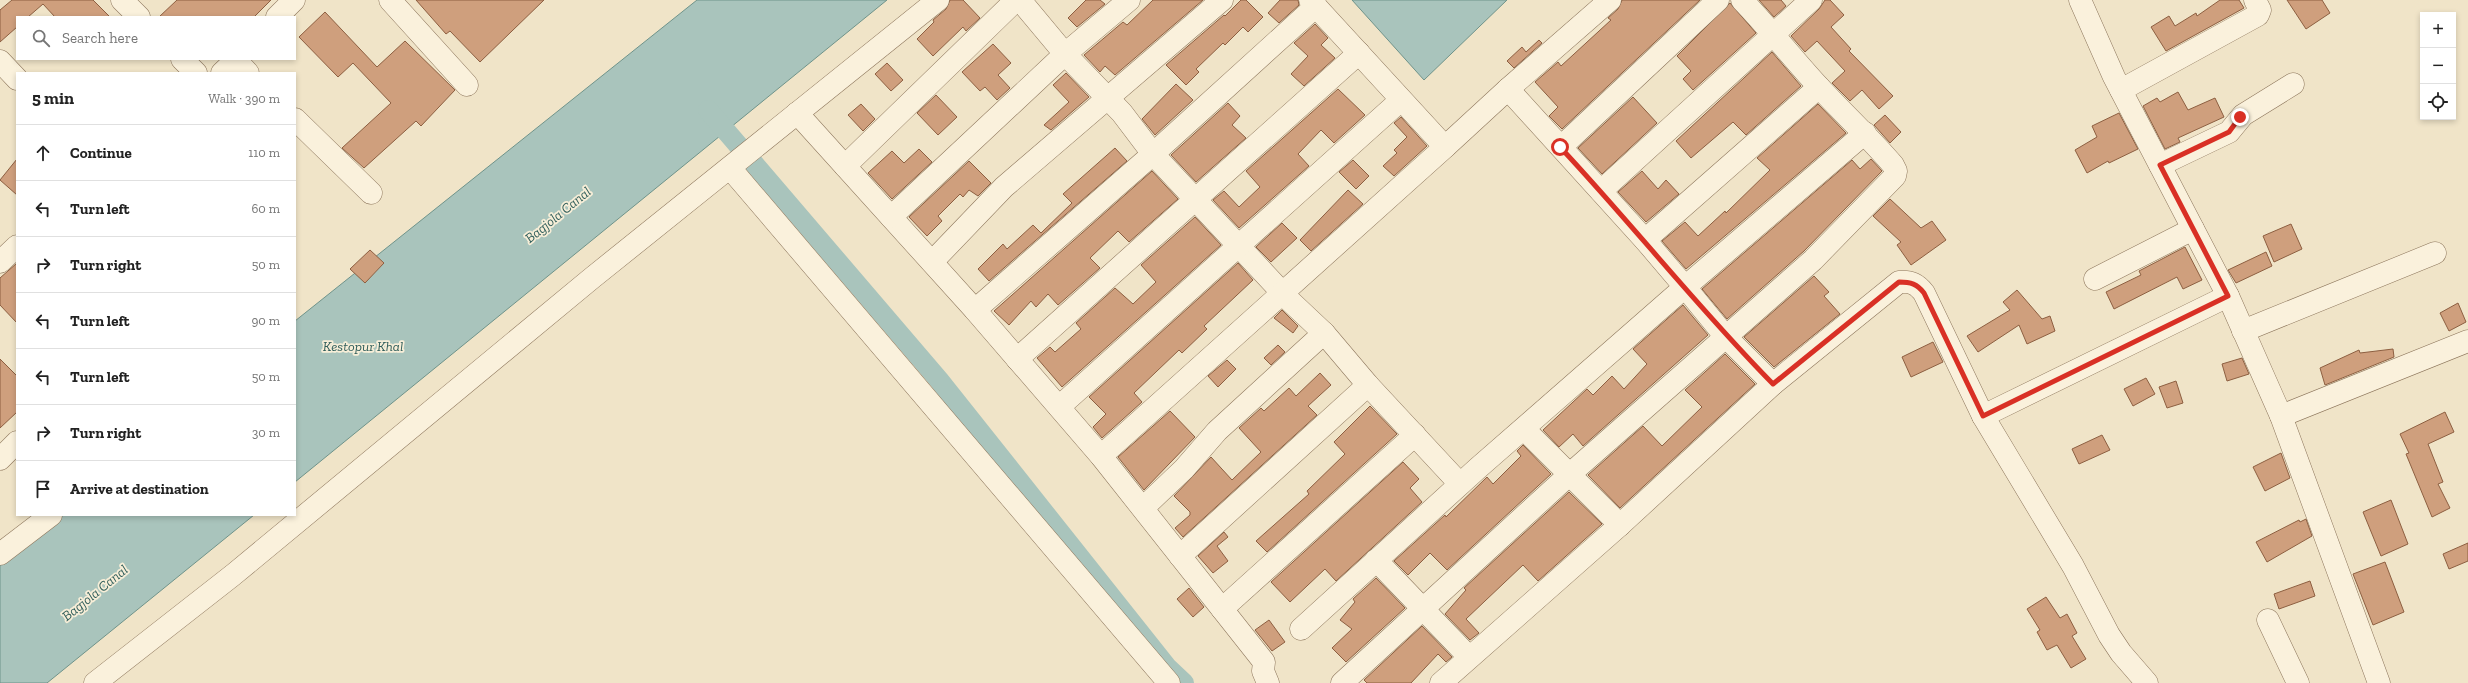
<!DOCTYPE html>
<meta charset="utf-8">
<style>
body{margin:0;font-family:"Zilla Slab",serif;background:#f2f2f2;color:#222}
.controls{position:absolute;right:12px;top:12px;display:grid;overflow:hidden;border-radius:0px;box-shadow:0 2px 6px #0003}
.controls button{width:36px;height:36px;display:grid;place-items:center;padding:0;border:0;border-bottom:1px solid #e0e0e0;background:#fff;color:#222;font:20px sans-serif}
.stop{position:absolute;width:12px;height:12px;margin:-9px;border:3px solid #d93025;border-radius:50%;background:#fff}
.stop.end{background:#d93025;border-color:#fff;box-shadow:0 1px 4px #0008}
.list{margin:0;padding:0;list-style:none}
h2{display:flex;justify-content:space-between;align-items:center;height:52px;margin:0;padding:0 16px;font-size:17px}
h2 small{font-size:13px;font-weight:400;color:#767676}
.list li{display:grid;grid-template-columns:26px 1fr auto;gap:12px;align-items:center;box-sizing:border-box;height:56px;padding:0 16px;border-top:1px solid #e0e0e0}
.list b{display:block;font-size:15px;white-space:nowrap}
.list em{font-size:13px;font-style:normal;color:#767676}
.icon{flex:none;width:22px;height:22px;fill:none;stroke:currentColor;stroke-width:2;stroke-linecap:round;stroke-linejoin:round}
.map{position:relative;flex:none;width:2468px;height:683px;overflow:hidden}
.search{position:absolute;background:#fff;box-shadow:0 2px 6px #0003;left:16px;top:16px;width:280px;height:44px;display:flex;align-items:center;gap:10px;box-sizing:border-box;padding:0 14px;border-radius:0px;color:#767676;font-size:15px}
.panel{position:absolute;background:#fff;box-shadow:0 2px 6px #0003;left:16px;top:72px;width:280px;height:444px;border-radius:0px}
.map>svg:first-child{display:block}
.water{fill:#a9c4bc;stroke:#6f938a}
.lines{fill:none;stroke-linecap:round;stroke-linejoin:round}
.canal{stroke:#a9c4bc;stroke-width:20}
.building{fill:#cf9f7d;stroke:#8d5f41}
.minor-casing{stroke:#8d765c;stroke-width:23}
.tertiary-casing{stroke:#8d765c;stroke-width:23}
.minor{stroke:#faf1dc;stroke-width:22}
.tertiary{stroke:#faf1dc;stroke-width:22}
.route{stroke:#d93025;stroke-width:5}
.labels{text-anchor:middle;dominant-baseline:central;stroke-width:3.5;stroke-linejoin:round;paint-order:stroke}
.water-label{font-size:14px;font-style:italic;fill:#2f5d5a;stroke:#f7eed8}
</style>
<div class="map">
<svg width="2468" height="683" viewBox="0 0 2468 683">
<rect width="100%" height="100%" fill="#f0e4c8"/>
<!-- water -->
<g class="water">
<path d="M697 0H887L295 482V321Z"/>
<path d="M1352 0H1507L1424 80Z"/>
<path d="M52 515H254L47 683H0V557Z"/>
</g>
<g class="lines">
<!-- canal -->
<path class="canal" d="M708 110 939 380 1167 667 1184 683"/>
</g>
<!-- building -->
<g class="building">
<path d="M12 0H93L110 17H55L43 4 28 17H17V27L0 42V10Z"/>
<path d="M177 0H271L254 17H159Z"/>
<path d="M416 0H544L480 62 450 31 446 34Z"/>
<path d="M950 0H963L980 18 966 31 963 27 933 56 917 39 934 22 933 20 946 9Z"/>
<path d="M1086 0H1100L1105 4 1077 27 1068 18Z"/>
<path d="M1153 0H1203L1115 75 1105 66 1100 72 1084 55 1123 22 1127 25Z"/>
<path d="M1241 0H1246L1263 17 1248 32 1243 27 1225 45 1223 43 1196 69 1199 72 1186 85 1166 65 1224 15 1225 16Z"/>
<path d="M1280 0H1298L1299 5 1279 23 1268 13Z"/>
<path d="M1622 0H1700L1562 129 1549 116 1558 107 1535 82 1558 62 1561 66 1611 20 1608 18 1618 9Z"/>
<path d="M1759 0H1781L1786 6 1774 17Z"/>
<path d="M1825 0H1830L1844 15 1831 27 1851 49 1849 51 1893 96 1879 109 1862 90 1850 101 1832 83 1845 71 1817 41 1805 52 1791 36 1819 9Z"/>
<path d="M2220 0H2239L2244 8 2166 51 2151 27 2169 16 2175 26 2196 13 2197 16Z"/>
<path d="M2287 0H2322L2330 13 2306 29Z"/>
<path d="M1730 3 1756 33 1693 90 1683 79 1691 71 1677 56Z"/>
<path d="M325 12 377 67 405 41 455 90 421 126 416 121 364 168 342 148 391 103 353 63 338 77 299 37Z"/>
<path d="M1315 24 1328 38 1321 45 1335 58 1304 86 1291 74 1308 56 1294 43Z"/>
<path d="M1539 40 1542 43 1514 68 1507 61 1522 47 1526 52Z"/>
<path d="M993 44 1011 63 998 75 1010 88 997 100 985 87 980 91 962 72Z"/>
<path d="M1772 52 1801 86 1746 135 1733 122 1691 158 1676 141Z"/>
<path d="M887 63 903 80 891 91 875 74Z"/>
<path d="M1066 73 1089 97 1051 130 1044 125 1069 102 1053 85Z"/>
<path d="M1176 84 1193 100 1155 135 1142 119Z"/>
<path d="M1338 89 1365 115 1334 143 1321 130 1298 154 1309 166 1239 228 1213 200 1224 191 1239 207 1260 187 1246 171Z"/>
<path d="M2178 92 2188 110 2215 98 2224 117 2178 138 2180 142 2165 149 2143 106 2157 98 2160 102Z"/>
<path d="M936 95 957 117 938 135 917 113Z"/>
<path d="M1633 97 1657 123 1602 174 1578 148Z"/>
<path d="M1228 103 1240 116 1232 125 1246 138 1196 182 1171 155Z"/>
<path d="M861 104 875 119 863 131 848 115Z"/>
<path d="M1818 104 1846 133 1686 269 1662 241 1685 222 1698 236 1725 211 1726 213 1770 170 1757 158Z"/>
<path d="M2119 113 2138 149 2109 163 2108 161 2087 173 2075 150 2097 137 2092 126Z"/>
<path d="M1885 115 1901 132 1890 143 1874 125Z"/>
<path d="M1401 117 1427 146 1394 176 1383 166 1397 153 1394 150 1407 137 1394 123Z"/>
<path d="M1115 148 1127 161 989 281 978 269 1003 244 1007 249 1033 225 1041 233 1072 203 1063 194Z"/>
<path d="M919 149 932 162 892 199 868 173 892 151 904 163Z"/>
<path d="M17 159V195L0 180Z"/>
<path d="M1871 159 1882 171 1804 251 1727 319 1702 289 1852 160 1860 169Z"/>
<path d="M1353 160 1369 176 1356 189 1339 172Z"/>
<path d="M969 161 991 183 978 196 969 190 963 197 960 194 938 216 942 221 927 236 909 217Z"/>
<path d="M1152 171 1178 199 1129 242 1118 231 1090 258 1100 268 1058 305 1048 294 1036 307 1031 301 1009 325 994 311Z"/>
<path d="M1642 171 1658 189 1666 180 1679 194 1646 222 1618 192Z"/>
<path d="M1348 190 1363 204 1311 251 1300 240Z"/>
<path d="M1890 199 1921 228 1932 221 1946 240 1911 265 1897 245 1901 242 1873 216Z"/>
<path d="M1195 217 1221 245 1062 387 1037 358 1050 347 1055 352 1081 329 1076 323 1115 288 1133 304 1156 282 1141 265Z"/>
<path d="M1282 223 1297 238 1271 262 1256 247Z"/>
<path d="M2291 224 2302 249 2274 262 2263 236Z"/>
<path d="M2185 247 2202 280 2183 289 2177 277 2114 309 2106 292 2141 275 2139 271Z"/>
<path d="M370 250 384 263 365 283 350 269Z"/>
<path d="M2266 252 2272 266 2236 283 2228 270Z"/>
<path d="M17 263V323L0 305V278Z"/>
<path d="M1238 263 1253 280 1204 326 1207 329 1182 353 1179 350 1134 393 1142 402 1102 438 1093 427 1106 414 1089 397Z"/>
<path d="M1814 276 1829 292 1824 296 1840 314 1774 367 1744 337Z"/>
<path d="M2017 290 2042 319 2050 316 2055 331 2027 344 2019 325 1978 352 1967 336 2010 310 2003 302Z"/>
<path d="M2458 303 2466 322 2449 331 2440 313Z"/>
<path d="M1683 305 1708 335 1583 446 1573 434 1559 447 1543 430 1587 389 1593 395 1612 376 1624 389 1647 364 1633 349Z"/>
<path d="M1282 310 1298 326 1293 333 1274 318Z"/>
<path d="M1933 342 1943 362 1911 377 1902 357Z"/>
<path d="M1278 345 1285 352 1271 365 1264 358Z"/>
<path d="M2393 349 2394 357 2325 385 2320 368 2359 350 2360 353Z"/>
<path d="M1725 354 1755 384 1620 508 1588 475 1643 426 1662 446 1702 407 1685 390Z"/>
<path d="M2242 358 2249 374 2227 381 2222 364Z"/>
<path d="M0 359 17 376V412L0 428Z"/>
<path d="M1227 360 1236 369 1218 387 1208 376Z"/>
<path d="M1320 373 1331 385 1308 406 1317 415 1183 537 1175 528 1190 515V512L1174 496 1211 457 1232 480 1261 452 1239 428 1261 408 1264 411 1289 388 1296 396Z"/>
<path d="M2146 378 2155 394 2133 406 2124 389Z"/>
<path d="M2176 381 2183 403 2167 408 2159 387Z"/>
<path d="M1370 406 1397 434 1267 552 1256 541 1309 494 1307 491 1345 454 1334 442Z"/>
<path d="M1170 411 1195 437 1144 490 1118 457Z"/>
<path d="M2445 412 2454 432 2428 444 2443 482 2438 484 2450 508 2432 517 2406 454 2409 453 2400 434Z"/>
<path d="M2102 435 2110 450 2079 464 2072 449Z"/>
<path d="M1523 445 1551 474 1447 570 1430 553 1408 575 1394 561 1445 515 1446 517 1487 477 1493 484 1521 456 1517 451Z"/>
<path d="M2281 453 2290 478 2265 491 2253 467Z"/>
<path d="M1403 462 1419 479 1410 488 1422 502 1336 581 1325 569 1290 602 1271 582Z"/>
<path d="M1569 492 1602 524 1538 581 1523 565 1466 619 1479 633 1470 640 1445 614 1466 590 1464 588Z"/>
<path d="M2391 500 2408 544 2381 556 2363 512Z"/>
<path d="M2306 519 2312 536 2267 562 2256 542 2299 520 2300 522Z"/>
<path d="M1224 532 1228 537 1217 546 1228 561 1213 573 1198 556Z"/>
<path d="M2468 543V561L2449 569 2443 554Z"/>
<path d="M2385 562 2404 612 2373 625 2353 574Z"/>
<path d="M1376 578 1405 608 1346 662 1332 648 1352 629 1340 620 1355 602 1353 599Z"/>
<path d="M2310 581 2315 596 2279 609 2274 594Z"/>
<path d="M1189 588 1204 607 1193 617 1177 599Z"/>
<path d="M2046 597 2060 618 2067 614 2077 633 2072 636 2086 659 2071 668 2057 645 2047 650 2037 632 2040 630 2027 609Z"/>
<path d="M1269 620 1285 642 1272 651 1255 630Z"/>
<path d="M1422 626 1452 657 1446 662 1438 654 1411 683H1367L1364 680Z"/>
</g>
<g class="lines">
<!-- minor casing -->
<g class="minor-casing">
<g id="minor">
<path d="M122 0 139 17"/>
<path d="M390 0 467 85"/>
<path d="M1020 0 1065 54 1122 113 1153 154 1290 301 1324 333 1368 385 1460 484"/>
<path d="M2080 0 2114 77 2228 296 2281 416 2379 683"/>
<path d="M182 59 196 73"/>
<path d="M236 60 248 73"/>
<path d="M1508 89 1610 0"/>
<path d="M2121 90 2258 15 2260 10 2255 0"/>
<path d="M797 113 975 310 1101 456 1264 662 1263 671 1268 683"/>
<path d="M295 119 371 193"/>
<path d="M1561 147 1718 0"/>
<path d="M2160 165 2229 132 2243 115 2293 84"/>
<path d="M845 166 1016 0"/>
<path d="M730 168 1169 683"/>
<path d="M1601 191 1811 0"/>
<path d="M891 217 1065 54 1129 0"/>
<path d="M1645 240 1819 87"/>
<path d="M0 262 17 246"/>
<path d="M932 262 1004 187 1222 0"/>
<path d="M2095 279 2193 229"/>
<path d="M975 310 1153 154 1316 6"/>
<path d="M2243 331 2435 253"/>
<path d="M1017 359 1359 53"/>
<path d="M1773 384 1725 336 1685 287 1865 133"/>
<path d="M1059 407 1401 100"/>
<path d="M1983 416 2228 296"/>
<path d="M2281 416 2468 341"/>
<path d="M1524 429 1620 525"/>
<path d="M1101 456 1445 147"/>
<path d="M0 459 17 442"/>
<path d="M1143 508 1184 469 1217 431 1324 333"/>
<path d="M0 554 51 515"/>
<path d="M1180 556 1368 385"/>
<path d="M1376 560 1469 657"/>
<path d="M1222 609 1415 435"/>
<path d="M2268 620 2298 683"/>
<path d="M1301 629 1478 468 1685 287 1645 240 1508 89 1445 147 1310 0"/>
<path d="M1342 683 1570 474 1813 260 1895 176 1896 171 1893 165C1870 138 1844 114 1819 87 1793 59 1769 28 1742 0"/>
<path d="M1441 683 1620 525 1773 384 1899 282C1911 281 1917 284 1924 293L1983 416 2073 566 2109 635 2121 653 2147 683"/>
</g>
</g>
<!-- tertiary casing -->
<g class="tertiary-casing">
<g id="tertiary">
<path d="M277 17 294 0"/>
<path d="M0 61 17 79"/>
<path d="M222 73 237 59"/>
<path d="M95 683 233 575 592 278 938 0"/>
</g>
</g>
<!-- minor -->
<use href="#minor" class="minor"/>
<!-- tertiary -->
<use href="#tertiary" class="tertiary"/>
</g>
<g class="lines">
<!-- route -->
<path class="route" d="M1560 147C1633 225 1698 308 1773 384L1899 282C1911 282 1917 284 1924 293L1983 416 2228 296 2160 165 2229 132 2240 117"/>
</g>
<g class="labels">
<!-- water labels -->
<g class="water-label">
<text transform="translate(558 215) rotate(-39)">Bagjola Canal</text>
<text x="363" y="346">Kestopur Khal</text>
<text transform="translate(95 593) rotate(-39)">Bagjola Canal</text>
</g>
</g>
</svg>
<div class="controls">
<button>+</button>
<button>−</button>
<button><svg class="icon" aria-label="locate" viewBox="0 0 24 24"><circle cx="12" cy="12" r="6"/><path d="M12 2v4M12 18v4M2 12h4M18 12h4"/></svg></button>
</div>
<div class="stop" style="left:1560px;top:147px"></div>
<div class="stop end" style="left:2240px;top:117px"></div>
<div class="search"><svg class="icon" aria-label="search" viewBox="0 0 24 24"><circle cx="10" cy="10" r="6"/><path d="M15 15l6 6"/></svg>Search here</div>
<section class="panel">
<h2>5 min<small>Walk · 390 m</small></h2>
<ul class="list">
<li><svg class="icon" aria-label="ahead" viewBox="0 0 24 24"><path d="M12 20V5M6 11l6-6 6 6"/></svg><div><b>Continue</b></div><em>110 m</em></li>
<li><svg class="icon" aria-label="left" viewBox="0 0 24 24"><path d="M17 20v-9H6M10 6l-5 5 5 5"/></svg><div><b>Turn left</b></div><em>60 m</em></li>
<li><svg class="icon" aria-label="right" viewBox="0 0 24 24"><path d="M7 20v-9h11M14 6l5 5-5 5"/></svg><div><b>Turn right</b></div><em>50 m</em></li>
<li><svg class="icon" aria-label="left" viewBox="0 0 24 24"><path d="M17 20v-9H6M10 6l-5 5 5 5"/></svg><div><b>Turn left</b></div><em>90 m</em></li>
<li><svg class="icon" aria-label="left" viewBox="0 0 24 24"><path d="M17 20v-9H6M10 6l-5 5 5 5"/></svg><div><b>Turn left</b></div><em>50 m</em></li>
<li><svg class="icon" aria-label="right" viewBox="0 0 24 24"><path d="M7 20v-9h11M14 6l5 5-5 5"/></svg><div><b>Turn right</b></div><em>30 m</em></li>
<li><svg class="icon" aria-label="arrive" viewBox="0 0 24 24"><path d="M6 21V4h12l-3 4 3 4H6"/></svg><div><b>Arrive at destination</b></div></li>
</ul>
</section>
</div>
